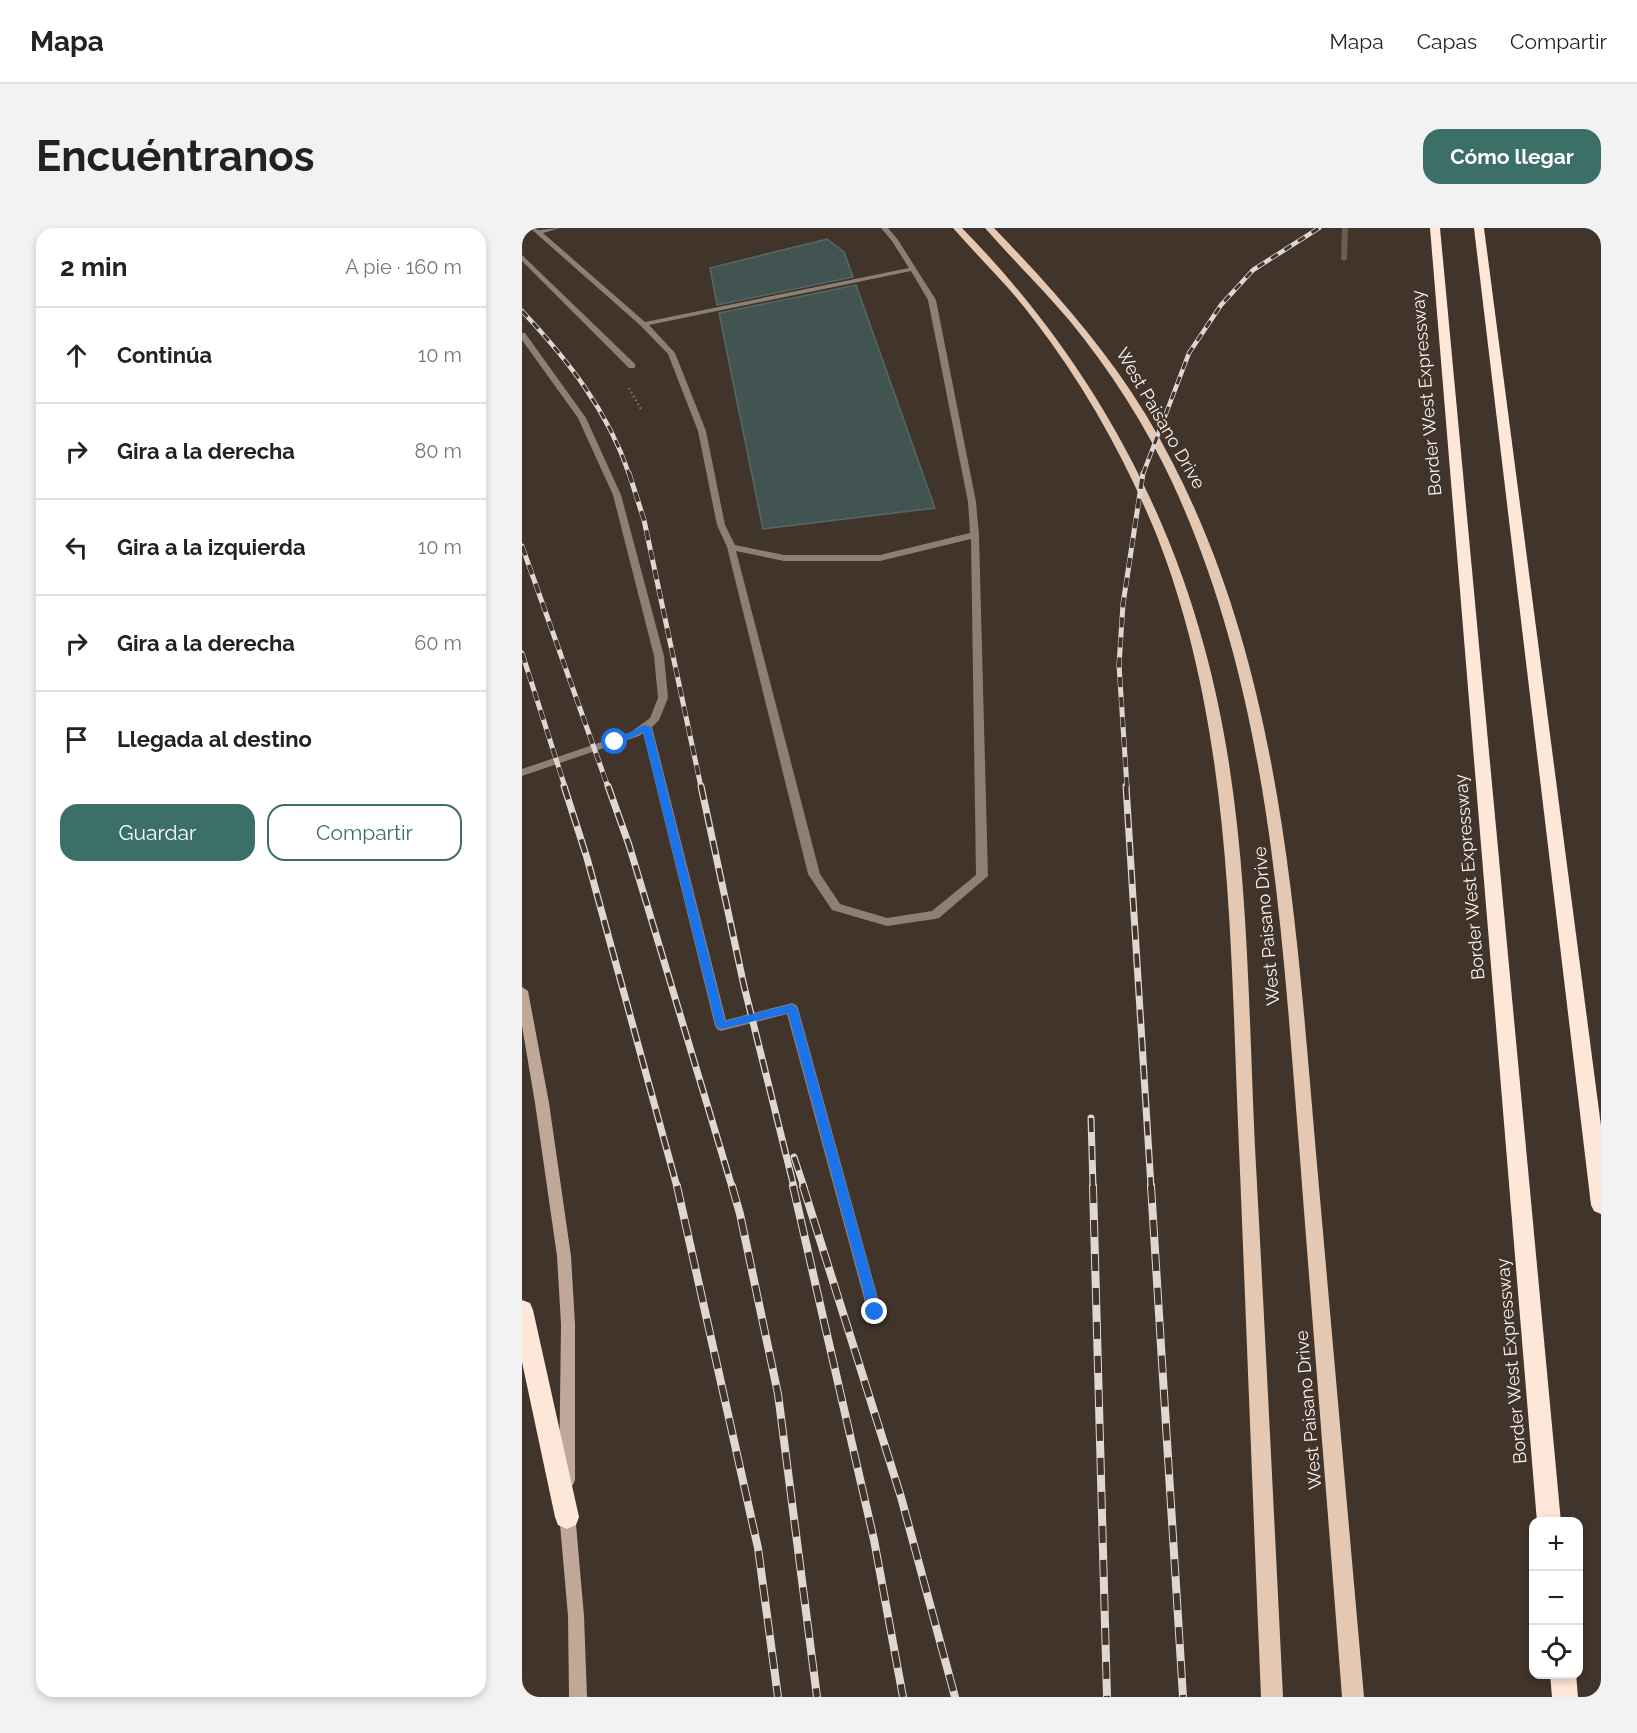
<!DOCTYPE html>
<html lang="es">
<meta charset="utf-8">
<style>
body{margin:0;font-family:Raleway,sans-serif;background:#f2f2f2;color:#222}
.controls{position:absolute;right:18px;bottom:18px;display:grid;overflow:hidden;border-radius:12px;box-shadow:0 3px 9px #0003}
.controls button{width:54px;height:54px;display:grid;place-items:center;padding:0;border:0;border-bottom:2px solid #e0e0e0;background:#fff;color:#222;font:30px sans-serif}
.stop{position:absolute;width:18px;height:18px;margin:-14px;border:4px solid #1a73e8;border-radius:50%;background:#fff}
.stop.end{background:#1a73e8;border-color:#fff;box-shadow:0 2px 6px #0008}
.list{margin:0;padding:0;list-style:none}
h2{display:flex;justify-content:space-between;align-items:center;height:78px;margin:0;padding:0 24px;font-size:26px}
h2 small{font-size:20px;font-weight:400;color:#767676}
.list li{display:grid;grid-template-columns:39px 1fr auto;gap:18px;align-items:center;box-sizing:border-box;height:96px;padding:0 24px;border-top:2px solid #e0e0e0}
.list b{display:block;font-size:22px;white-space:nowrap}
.list em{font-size:20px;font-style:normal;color:#767676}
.actions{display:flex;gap:12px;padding:18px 24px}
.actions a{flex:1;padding:14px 0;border:2px solid #3b6f67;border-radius:18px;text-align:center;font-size:21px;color:#3b6f67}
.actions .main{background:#3b6f67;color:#fff}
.icon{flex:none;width:33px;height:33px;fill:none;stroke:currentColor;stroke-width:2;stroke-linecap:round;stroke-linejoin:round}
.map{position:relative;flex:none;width:1079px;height:1469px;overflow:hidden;border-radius:18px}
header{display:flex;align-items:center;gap:36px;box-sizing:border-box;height:84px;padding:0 30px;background:#fff;border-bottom:2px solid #e0e0e0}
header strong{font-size:28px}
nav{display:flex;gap:33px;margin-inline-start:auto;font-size:21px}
.intro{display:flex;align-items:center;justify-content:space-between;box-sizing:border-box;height:144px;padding:0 36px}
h1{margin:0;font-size:42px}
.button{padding:15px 27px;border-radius:18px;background:#3b6f67;color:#fff;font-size:21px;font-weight:700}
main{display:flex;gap:36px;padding:0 36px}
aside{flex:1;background:#fff;border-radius:18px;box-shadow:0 3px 9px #0003}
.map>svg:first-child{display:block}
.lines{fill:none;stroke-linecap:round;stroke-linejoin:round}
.stream{fill:#705c4b;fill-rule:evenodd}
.building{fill:#425451;stroke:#556864;stroke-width:1.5}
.path{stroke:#837971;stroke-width:2;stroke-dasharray:1.5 3;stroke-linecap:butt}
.lane{fill:#8e7f75;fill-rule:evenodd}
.secondary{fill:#bfa897;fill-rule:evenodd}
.primary{fill:#e5c8b2;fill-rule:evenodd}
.highway{fill:#fde7d8;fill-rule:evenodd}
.rail-far3-casing{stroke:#e0d7d2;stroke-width:4.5}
.rail-far2-casing{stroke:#e0d7d2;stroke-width:5}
.rail-far1-casing{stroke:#e0d7d2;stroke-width:7}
.rail-casing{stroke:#e0d7d2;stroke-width:8}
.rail-far3{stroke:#40342b;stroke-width:3;stroke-dasharray:8;stroke-linecap:butt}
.rail-far2{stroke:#40342b;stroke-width:4;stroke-dasharray:10;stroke-linecap:butt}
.rail-far1{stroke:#40342b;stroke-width:4.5;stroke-dasharray:14;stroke-linecap:butt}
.rail{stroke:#40342b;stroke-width:6;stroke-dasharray:17;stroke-linecap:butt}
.route{fill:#1a73e8}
.labels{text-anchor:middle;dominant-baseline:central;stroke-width:4.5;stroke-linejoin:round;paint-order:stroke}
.street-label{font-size:18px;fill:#fbf3ee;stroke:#40342b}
</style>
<header>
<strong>Mapa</strong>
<nav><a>Mapa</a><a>Capas</a><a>Compartir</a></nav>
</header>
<div class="intro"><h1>Encuéntranos</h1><a class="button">Cómo llegar</a></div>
<main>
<aside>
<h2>2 min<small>A pie · 160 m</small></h2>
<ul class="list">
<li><svg class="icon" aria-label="ahead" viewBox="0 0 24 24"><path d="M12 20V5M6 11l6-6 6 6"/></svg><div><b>Continúa</b></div><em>10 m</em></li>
<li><svg class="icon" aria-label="right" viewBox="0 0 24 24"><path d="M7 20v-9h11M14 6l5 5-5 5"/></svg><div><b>Gira a la derecha</b></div><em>80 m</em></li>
<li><svg class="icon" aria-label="left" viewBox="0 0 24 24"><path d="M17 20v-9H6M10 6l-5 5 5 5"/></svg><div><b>Gira a la izquierda</b></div><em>10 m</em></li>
<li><svg class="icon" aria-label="right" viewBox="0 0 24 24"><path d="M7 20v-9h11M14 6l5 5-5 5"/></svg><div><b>Gira a la derecha</b></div><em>60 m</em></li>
<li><svg class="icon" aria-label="arrive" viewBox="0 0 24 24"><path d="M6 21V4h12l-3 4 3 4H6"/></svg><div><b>Llegada al destino</b></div></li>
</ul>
<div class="actions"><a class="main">Guardar</a><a>Compartir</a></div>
</aside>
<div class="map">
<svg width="1079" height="1469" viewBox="0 0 1079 1469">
<rect width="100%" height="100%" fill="#40342b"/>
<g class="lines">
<!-- stream -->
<path class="stream" d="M820 0H826L825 31 822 33 819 31Z"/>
</g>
<!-- building -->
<g class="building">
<path d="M305 11 322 24 331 49 195 77 188 40Z"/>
<path d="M334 57 413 280 241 301 197 85Z"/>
</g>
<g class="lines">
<!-- path -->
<path class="path" d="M107 160 120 183"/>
<!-- lane -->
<g class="lane">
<path d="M8 0 17 2 38 0 21 5 123 94 387 40 370 13 359 0H366L376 12 414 72 454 274 457 307 466 648 417 690 413 691 365 698 310 682 286 646 205 319 195 297 176 203 146 126 119 98ZM389 43 406 72 446 274 448 305 358 327H262L213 317 203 297 184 203 153 125 127 97ZM449 311 454 647 410 683 365 690 318 676 298 646 214 323 262 333H358Z"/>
<path d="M0 27 113 136V140H107L0 33Z"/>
<path d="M0 105H3L64 190 99 267 142 428 146 470 137 492 130 499 204 792 270 775 274 777 276 780 360 1085 358 1090 353 1091 348 1090 346 1085 265 786 199 803 195 801 193 798 121 505 117 508 0 548V541L109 504 128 490 136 470 132 428 91 267 56 190 0 112Z"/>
</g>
<!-- secondary -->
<g class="secondary">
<path d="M0 759 6 763 27 875 49 1028 53 1096V1252L51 1257 45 1260 39 1257 37 1252 39 1096 35 1028 13 875 0 798Z"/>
<path d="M45 1277 51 1280 53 1285 62 1388 65 1469H47L46 1388 37 1285 39 1280Z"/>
</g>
<!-- primary -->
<g class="primary">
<path d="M431 0H440C555 117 639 259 682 418 727 580 725 752 733 919 743 1102 752 1286 761 1469H739C731 1278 724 1087 716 896 708 698 708 495 635 308 604 232 563 158 513 93 488 59 458 31 431 0Z"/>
<path d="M463 0H472C528 58 582 118 624 187 758 410 772 672 794 925 810 1106 826 1288 842 1469H820C806 1285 791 1101 777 918 759 692 747 465 651 256 624 198 588 142 547 92 520 60 490 31 463 0Z"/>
</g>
<!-- highway -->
<g class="highway">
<path d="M908 0H918L1039 1294H1015Z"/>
<path d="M952 0H962L1079 898V986L1072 983 1069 977Z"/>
<path d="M0 1072 8 1075 11 1082 57 1289 54 1297 45 1301 36 1297 33 1289 0 1134Z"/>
<path d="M1028 1446H1054L1056 1469H1030Z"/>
</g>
<!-- rail-far3 casing -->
<g class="rail-far3-casing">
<g id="rail-far3">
<path d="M0 83C45 131 86 183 107 246"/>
<path d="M621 246 667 125 699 77 731 42 797 0"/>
</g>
</g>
<!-- rail-far2 casing -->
<g class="rail-far2-casing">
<g id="rail-far2">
<path d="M107 245 122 292 179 559"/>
<path d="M0 318 86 559"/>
<path d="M0 425 43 559"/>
<path d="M605 559 597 437 601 376 621 245"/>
</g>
</g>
<!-- rail-far1 casing -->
<g class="rail-far1-casing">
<g id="rail-far1">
<path d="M42 558 65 630 155 959"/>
<path d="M86 558 107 617 210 959"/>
<path d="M179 558 222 758 272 959"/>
<path d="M604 558 629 959"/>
<path d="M569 890 571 959"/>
<path d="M272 929 282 959"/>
</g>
</g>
<!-- rail casing -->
<g class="rail-casing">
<g id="rail">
<path d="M155 958 236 1320 256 1469"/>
<path d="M210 958 218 986 256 1166 295 1469"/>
<path d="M271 958 352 1312 381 1469"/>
<path d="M281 958 379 1269 433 1469"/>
<path d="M571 958 585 1469"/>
<path d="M629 958 661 1469"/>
</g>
</g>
<!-- rail-far3 -->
<use href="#rail-far3" class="rail-far3"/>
<!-- rail-far2 -->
<use href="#rail-far2" class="rail-far2"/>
<!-- rail-far1 -->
<use href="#rail-far1" class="rail-far1"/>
<!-- rail -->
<use href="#rail" class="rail"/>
</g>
<!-- route -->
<path class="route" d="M122 497 129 499 203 793 270 776 275 780 359 1084 357 1088H349L347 1084 266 785 199 801 194 798 121 504 96 516 89 514Z"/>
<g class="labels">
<!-- street labels -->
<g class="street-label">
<text transform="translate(904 165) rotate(-95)">Border West Expressway</text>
<text transform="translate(639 190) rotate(60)">West Paisano Drive</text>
<text transform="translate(947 649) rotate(-95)">Border West Expressway</text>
<text transform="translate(744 698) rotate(-95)">West Paisano Drive</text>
<text transform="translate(989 1133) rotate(-95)">Border West Expressway</text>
<text transform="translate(786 1182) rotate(-95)">West Paisano Drive</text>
</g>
</g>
</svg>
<div class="controls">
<button>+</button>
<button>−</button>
<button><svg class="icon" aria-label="locate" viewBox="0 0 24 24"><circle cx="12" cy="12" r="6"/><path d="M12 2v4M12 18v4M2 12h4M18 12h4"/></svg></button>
</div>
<div class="stop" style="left:93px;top:514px"></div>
<div class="stop end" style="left:353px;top:1084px"></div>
</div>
</main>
